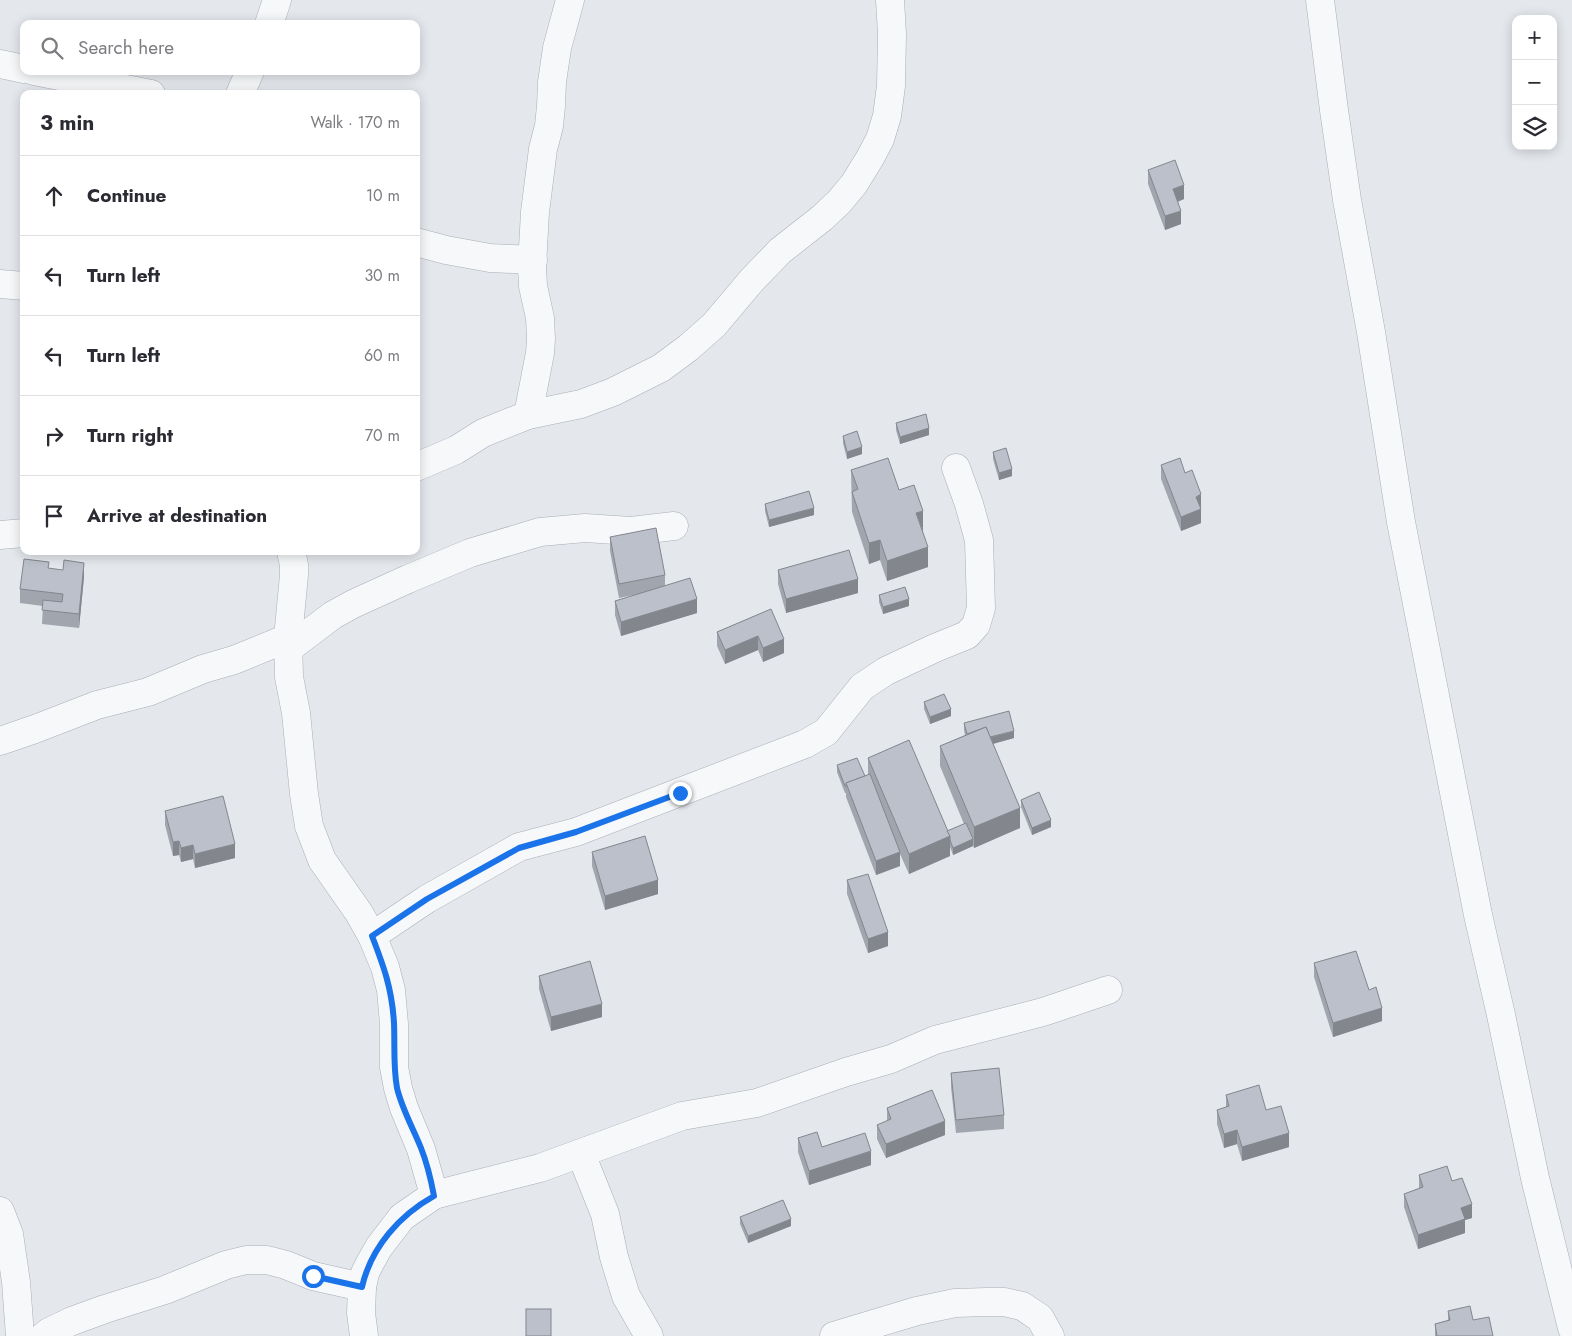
<!DOCTYPE html>
<meta charset="utf-8">
<style>
body{margin:0;font-family:Jost,sans-serif;background:#f7f7f7;color:#2b2b33}
.controls{position:absolute;right:15px;top:15px;display:grid;overflow:hidden;border-radius:10px;box-shadow:0 2px 12px #0003}
.controls button{width:45px;height:45px;display:grid;place-items:center;padding:0;border:0;border-bottom:1px solid #e1e1e2;background:#fff;color:#2b2b33;font:25px sans-serif}
.stop{position:absolute;width:15px;height:15px;margin:-11px;border:4px solid #1a73e8;border-radius:50%;background:#fff}
.stop.end{background:#1a73e8;border-color:#fff;box-shadow:0 1px 5px #0008}
.list{margin:0;padding:0;list-style:none}
h2{display:flex;justify-content:space-between;align-items:center;height:65px;margin:0;padding:0 20px;font-size:21px}
h2 small{font-size:16px;font-weight:400;color:#7c7c81}
.list li{display:grid;grid-template-columns:32px 1fr auto;gap:15px;align-items:center;box-sizing:border-box;height:80px;padding:0 20px;border-top:1px solid #e1e1e2}
.list b{display:block;font-size:19px;white-space:nowrap}
.list em{font-size:16px;font-style:normal;color:#7c7c81}
.icon{flex:none;width:28px;height:28px;fill:none;stroke:currentColor;stroke-width:2;stroke-linecap:round;stroke-linejoin:round}
.map{position:relative;flex:none;width:1572px;height:1336px;overflow:hidden}
.search{position:absolute;background:#fff;box-shadow:0 2px 12px #0003;left:20px;top:20px;width:400px;height:55px;display:flex;align-items:center;gap:12px;box-sizing:border-box;padding:0 18px;border-radius:10px;color:#7c7c81;font-size:19px}
.panel{position:absolute;background:#fff;box-shadow:0 2px 12px #0003;left:20px;top:90px;width:400px;height:465px;border-radius:10px}
.map>svg:first-child{display:block}
.lines{fill:none;stroke-linecap:round;stroke-linejoin:round}
.minor-casing{stroke:#a9aeb7;stroke-width:29}
.minor{stroke:#f7f8fa;stroke-width:28}
.wall{fill:#a1a5ae}
.shaded-wall{fill:#83868d}
.building{fill:#bbc0ca;stroke:#83868d}
.route{stroke:#1a73e8;stroke-width:6}
</style>
<div class="map">
<svg width="1572" height="1336" viewBox="0 0 1572 1336">
<rect width="100%" height="100%" fill="#e4e7ec"/>
<g class="lines">
<!-- minor casing -->
<g class="minor-casing">
<g id="minor">
<path d="M1320 0 1334 110 1347 200 1371 332 1401 522 1478 915 1501 1015 1535 1178 1572 1328"/>
<path d="M269 24 277 0"/>
<path d="M0 64 24 69"/>
<path d="M34 71 151 94"/>
<path d="M240 94 250 71"/>
<path d="M416 242 446 250 490 258 533 260"/>
<path d="M0 284 24 286"/>
<path d="M528 415 540 353 541 339 540 318 533 286 532 266 535 212 543 149 549 126 551 106 552 82 557 48 570 0"/>
<path d="M416 467 456 450 483 433 528 415 581 404 613 392 661 368 688 348 714 325 752 280 780 251 822 218 839 202 854 184 870 158 880 139 887 116 891 86 892 34 890 0"/>
<path d="M0 535 24 533"/>
<path d="M291 551 294 565V575L288 638 289 677 296 713 304 794 309 826 322 860 359 913 372 936 385 967 391 990 394 1024V1067L398 1088 404 1108 421 1149 434 1195"/>
<path d="M288 649 333 615 353 604 408 579 470 553 540 532 585 528 631 531 674 526"/>
<path d="M0 741 35 729 97 705 148 692 203 669 234 660 288 638"/>
<path d="M372 936 427 899 519 847 576 832 805 744 826 732 862 687 886 671 935 648 967 635 976 625 981 608 979 540 969 504 956 468"/>
<path d="M581 1154 605 1214 614 1257 626 1296 649 1336"/>
<path d="M0 1211 9 1234 16 1282 20 1336"/>
<path d="M44 1336 49 1332 72 1321 105 1309 165 1290 226 1265 246 1260H267L286 1265 313 1276 362 1287"/>
<path d="M364 1336 361 1313 362 1287 365 1273 370 1263 379 1247 402 1217 434 1195 540 1168 682 1116 757 1103 846 1072 891 1059 935 1040 1043 1012 1108 990"/>
<path d="M834 1336 917 1311 955 1303 987 1302H1004L1022 1306 1040 1318 1050 1336"/>
</g>
</g>
<!-- minor -->
<use href="#minor" class="minor"/>
</g>
<!-- wall -->
<g class="wall">
<path d="M1148 170 1184 199 1178 202 1181 224 1165 230 1148 184Z"/>
<path d="M896 423 929 435 900 444 896 430Z"/>
<path d="M843 436 862 454 847 459 843 443Z"/>
<path d="M993 452 1012 476 999 480 993 459Z"/>
<path d="M1161 465 1185 473 1201 508H1200L1201 523 1181 531 1161 479Z"/>
<path d="M851 470 899 490 923 532 928 567 887 581 880 560 869 564 852 512Z"/>
<path d="M765 504 814 515 769 527 765 511Z"/>
<path d="M610 537 665 575V586L697 613 621 636 615 615V601L638 594 619 598 610 551Z"/>
<path d="M49 568 84 577 79 628 42 624 43 606 20 603V589Z"/>
<path d="M778 570 858 593 786 613 778 584Z"/>
<path d="M879 595 909 606 883 614 879 602Z"/>
<path d="M771 609 784 653 763 662 758 650 725 664 717 646V632Z"/>
<path d="M924 702 951 716 930 724 924 709Z"/>
<path d="M964 723 1014 738 993 744 1020 828 974 848 973 845V846L953 855 950 847V856L909 874 900 854V866L876 875 846 797V793H845L837 772V765L865 776 868 775V758L947 831 964 824 940 766V746L965 735 964 730Z"/>
<path d="M1021 800 1051 827 1032 835 1021 807Z"/>
<path d="M165 811 235 858 195 868 193 859 181 862 179 855 173 856 165 825Z"/>
<path d="M592 852 658 894 605 910 592 866Z"/>
<path d="M847 880 888 946 868 953 847 894Z"/>
<path d="M1314 963 1369 990 1382 1021 1333 1037 1314 977Z"/>
<path d="M539 976 602 1017 551 1031 539 989Z"/>
<path d="M951 1073 1004 1115V1129L956 1133 951 1087Z"/>
<path d="M1226 1095 1266 1110 1289 1147 1242 1161 1237 1144 1224 1148 1217 1124V1110L1226 1107Z"/>
<path d="M887 1108 945 1135 886 1158 877 1139V1125L887 1121Z"/>
<path d="M798 1138 822 1147 871 1165 809 1185 798 1152Z"/>
<path d="M1419 1175 1452 1181 1472 1218 1465 1220V1233L1418 1249 1404 1207V1194L1419 1188Z"/>
<path d="M740 1217 791 1226 748 1243 740 1224Z"/>
<path d="M1448 1311 1473 1320 1493 1336H1435V1324L1448 1320Z"/>
</g>
<!-- shaded-wall -->
<g class="shaded-wall">
<path d="M1184 185V199L1173 203V189Z"/>
<path d="M1181 211V224L1165 230V216Z"/>
<path d="M929 428V435L900 444V437Z"/>
<path d="M862 447V454L847 459V452Z"/>
<path d="M1012 469V476L999 480V473Z"/>
<path d="M1201 494V508L1196 510V497Z"/>
<path d="M814 508V515L769 527V520Z"/>
<path d="M1201 509V523L1181 531V517Z"/>
<path d="M923 511V532L916 513Z"/>
<path d="M880 540V560L869 564V543Z"/>
<path d="M928 547V567L887 581V561Z"/>
<path d="M84 563V577L79 628V614Z"/>
<path d="M858 579V593L786 613V599Z"/>
<path d="M697 599V613L621 636V622Z"/>
<path d="M909 599V606L883 614V607Z"/>
<path d="M758 636V650L725 664V650Z"/>
<path d="M784 639V653L763 662V648Z"/>
<path d="M951 709V716L930 724V717Z"/>
<path d="M1014 731V738L970 750V743Z"/>
<path d="M1020 808V828L974 848V827Z"/>
<path d="M1051 820V827L1032 835V828Z"/>
<path d="M950 836V856L909 874V854Z"/>
<path d="M973 839V846L953 855V848Z"/>
<path d="M179 841V855L173 856V842Z"/>
<path d="M235 844V858L195 868V854Z"/>
<path d="M193 845V859L181 862V848Z"/>
<path d="M900 852V866L876 875V861Z"/>
<path d="M658 880V894L605 910V896Z"/>
<path d="M888 932V946L868 953V939Z"/>
<path d="M602 1004V1017L551 1031V1017Z"/>
<path d="M1382 1008V1021L1333 1037V1023Z"/>
<path d="M945 1121V1135L886 1158V1144Z"/>
<path d="M1237 1130V1144L1224 1148V1134Z"/>
<path d="M1289 1133V1147L1242 1161V1147Z"/>
<path d="M871 1151V1165L809 1185V1171Z"/>
<path d="M1472 1204V1218L1465 1220V1233L1418 1249V1235L1461 1208Z"/>
<path d="M791 1219V1226L748 1243V1236Z"/>
</g>
<!-- building -->
<g class="building">
<path d="M1175 160 1184 185 1173 189 1181 211 1165 216 1148 170Z"/>
<path d="M926 414 929 428 900 437 896 423Z"/>
<path d="M857 431 862 447 847 452 843 436Z"/>
<path d="M1006 448 1012 469 999 473 993 452Z"/>
<path d="M888 458 899 490 914 485 923 511 916 513 928 547 887 561 880 540 869 543 852 492 858 489 851 470Z"/>
<path d="M1180 458 1185 473 1192 470 1201 494 1196 497 1201 509 1181 517 1161 465Z"/>
<path d="M809 491 814 508 769 520 765 504Z"/>
<path d="M656 528 665 575 619 584 610 537Z"/>
<path d="M849 550 858 579 786 599 778 570Z"/>
<path d="M24 559 49 562 48 568 63 570 64 560 84 563 79 614 42 610 43 600 62 602 63 594 20 589Z"/>
<path d="M690 578 697 599 621 622 615 601Z"/>
<path d="M905 587 909 599 883 607 879 595Z"/>
<path d="M771 609 784 639 763 648 758 636 725 650 717 632Z"/>
<path d="M944 694 951 709 930 717 924 702Z"/>
<path d="M1009 711 1014 731 990 737 986 727 967 734 964 723Z"/>
<path d="M986 727 1020 808 974 827 940 746Z"/>
<path d="M909 740 950 836 909 854 868 758Z"/>
<path d="M857 758 865 776 846 783V786H845L837 765Z"/>
<path d="M870 774 900 852 876 861 846 783Z"/>
<path d="M1039 792 1051 820 1032 828 1021 800Z"/>
<path d="M223 796 235 844 195 854 193 845 181 848 179 841 173 842 165 811Z"/>
<path d="M966 823 973 839 953 848 950 840V836L947 831Z"/>
<path d="M645 836 658 880 605 896 592 852Z"/>
<path d="M868 874 888 932 868 939 847 880Z"/>
<path d="M1356 951 1369 990 1376 987 1382 1008 1333 1023 1314 963Z"/>
<path d="M590 961 602 1004 551 1017 539 976Z"/>
<path d="M999 1068 1004 1115 956 1120 951 1073Z"/>
<path d="M1259 1085 1266 1110 1281 1106 1289 1133 1242 1147 1237 1130 1224 1134 1217 1110 1229 1106 1226 1095Z"/>
<path d="M932 1090 945 1121 886 1144 877 1125 891 1119 887 1108Z"/>
<path d="M817 1132 822 1147 865 1133 871 1151 809 1171 798 1138Z"/>
<path d="M1447 1166 1452 1181 1462 1178 1472 1204 1461 1208 1465 1219 1418 1235 1404 1194 1423 1187 1419 1175Z"/>
<path d="M783 1200 791 1219 748 1236 740 1217Z"/>
<path d="M1470 1306 1473 1320 1489 1317 1493 1336H1437L1435 1324 1450 1320 1448 1311Z"/>
<rect x="526" y="1309" width="25" height="27"/>
</g>
<g class="lines">
<!-- route -->
<path class="route" d="M313 1276 362 1287C371 1247 400 1215 434 1196 431 1180 427 1163 421 1148 413 1128 402 1109 397 1088 393 1066 395 1045 394 1023 392 989 384 967 372 936L427 899 519 848 576 832 680 793"/>
</g>
</svg>
<div class="controls">
<button>+</button>
<button>−</button>
<button><svg class="icon" aria-label="layers" viewBox="0 0 24 24"><path d="M12 4l9 5-9 5-9-5zM3 14l9 5 9-5"/></svg></button>
</div>
<div class="stop" style="left:313px;top:1276px"></div>
<div class="stop end" style="left:680px;top:793px"></div>
<div class="search"><svg class="icon" aria-label="search" viewBox="0 0 24 24"><circle cx="10" cy="10" r="6"/><path d="M15 15l6 6"/></svg>Search here</div>
<section class="panel">
<h2>3 min<small>Walk · 170 m</small></h2>
<ul class="list">
<li><svg class="icon" aria-label="ahead" viewBox="0 0 24 24"><path d="M12 20V5M6 11l6-6 6 6"/></svg><div><b>Continue</b></div><em>10 m</em></li>
<li><svg class="icon" aria-label="left" viewBox="0 0 24 24"><path d="M17 20v-9H6M10 6l-5 5 5 5"/></svg><div><b>Turn left</b></div><em>30 m</em></li>
<li><svg class="icon" aria-label="left" viewBox="0 0 24 24"><path d="M17 20v-9H6M10 6l-5 5 5 5"/></svg><div><b>Turn left</b></div><em>60 m</em></li>
<li><svg class="icon" aria-label="right" viewBox="0 0 24 24"><path d="M7 20v-9h11M14 6l5 5-5 5"/></svg><div><b>Turn right</b></div><em>70 m</em></li>
<li><svg class="icon" aria-label="arrive" viewBox="0 0 24 24"><path d="M6 21V4h12l-3 4 3 4H6"/></svg><div><b>Arrive at destination</b></div></li>
</ul>
</section>
</div>
